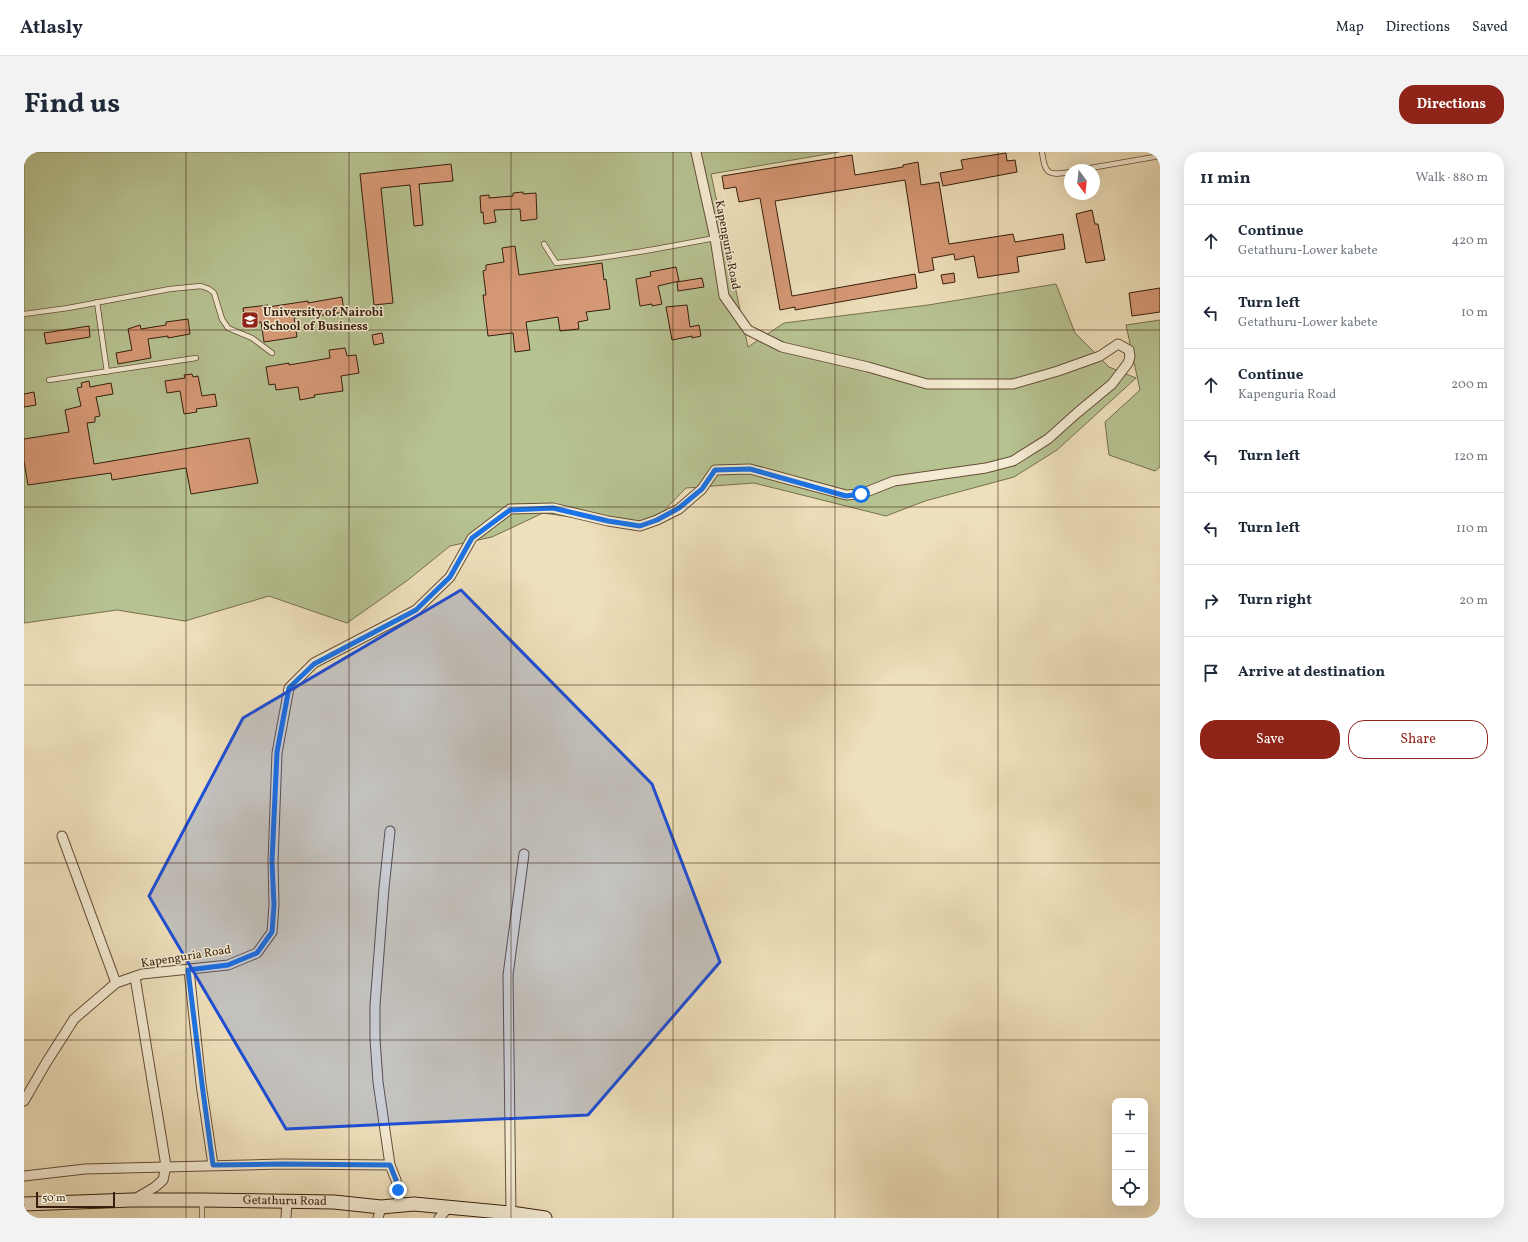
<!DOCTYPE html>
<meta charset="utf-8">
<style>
body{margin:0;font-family:Vollkorn,serif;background:#f2f2f3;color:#1f2937}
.controls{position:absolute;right:12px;bottom:12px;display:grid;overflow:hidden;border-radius:8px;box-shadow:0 4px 16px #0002}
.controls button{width:36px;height:36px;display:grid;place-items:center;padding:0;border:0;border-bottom:1px solid #e0e1e3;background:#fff;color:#1f2937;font:20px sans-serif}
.compass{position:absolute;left:1040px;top:12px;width:36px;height:36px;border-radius:50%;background:#fff;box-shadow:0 4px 16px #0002;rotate:165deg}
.scale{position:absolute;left:12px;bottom:10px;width:79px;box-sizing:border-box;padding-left:4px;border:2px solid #371e0d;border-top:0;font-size:11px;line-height:14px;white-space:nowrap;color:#371e0d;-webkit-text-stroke:3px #f4ebd3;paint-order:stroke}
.stop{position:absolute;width:12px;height:12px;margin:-9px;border:3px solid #1a73e8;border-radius:50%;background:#fff}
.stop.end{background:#1a73e8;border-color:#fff;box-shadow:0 1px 4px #0008}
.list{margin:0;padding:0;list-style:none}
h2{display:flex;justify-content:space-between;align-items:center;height:52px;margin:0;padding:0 16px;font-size:17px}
h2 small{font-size:13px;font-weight:400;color:#747a83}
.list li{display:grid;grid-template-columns:26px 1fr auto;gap:12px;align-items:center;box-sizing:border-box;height:72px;padding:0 16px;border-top:1px solid #e0e1e3}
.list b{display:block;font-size:15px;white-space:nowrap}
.list p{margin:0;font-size:13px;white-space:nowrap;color:#747a83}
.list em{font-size:13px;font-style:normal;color:#747a83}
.actions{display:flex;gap:8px;padding:12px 16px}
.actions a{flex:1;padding:9px 0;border:1px solid #8f2418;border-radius:16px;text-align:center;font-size:14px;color:#8f2418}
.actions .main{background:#8f2418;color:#fff}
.icon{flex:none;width:22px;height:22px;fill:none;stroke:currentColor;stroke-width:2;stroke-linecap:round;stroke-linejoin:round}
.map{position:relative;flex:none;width:1136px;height:1066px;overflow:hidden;border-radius:16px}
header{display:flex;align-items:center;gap:24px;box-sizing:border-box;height:56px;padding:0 20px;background:#fff;border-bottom:1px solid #e0e1e3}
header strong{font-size:19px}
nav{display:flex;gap:22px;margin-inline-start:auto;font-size:14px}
.intro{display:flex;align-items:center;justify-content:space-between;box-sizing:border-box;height:96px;padding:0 24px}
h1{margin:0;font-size:28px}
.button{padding:10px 18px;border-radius:16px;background:#8f2418;color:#fff;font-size:14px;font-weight:700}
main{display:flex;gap:24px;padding:0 24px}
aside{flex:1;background:#fff;border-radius:16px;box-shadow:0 4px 16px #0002}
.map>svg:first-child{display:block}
.green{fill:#b7c291;stroke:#77704f}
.building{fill:#d69976;stroke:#371e0d}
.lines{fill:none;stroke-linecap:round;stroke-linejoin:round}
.lane-casing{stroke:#654e38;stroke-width:6}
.street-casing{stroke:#654e38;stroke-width:11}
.secondary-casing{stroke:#371e0d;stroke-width:15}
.lane{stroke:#f4ebd3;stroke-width:4.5}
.street{stroke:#f4ebd3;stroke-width:9}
.secondary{stroke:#f4ebd3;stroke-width:13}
.route{stroke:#1a73e8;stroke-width:5}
.marked{fill:#1d4ed8;fill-opacity:0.2;stroke:#1d4ed8;stroke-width:3;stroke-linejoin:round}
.grid{fill:none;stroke:#371e0d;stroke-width:1;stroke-opacity:0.55}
.labels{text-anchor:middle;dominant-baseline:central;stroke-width:3;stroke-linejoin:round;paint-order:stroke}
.street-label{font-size:12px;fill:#371e0d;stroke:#f4ebd3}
.poi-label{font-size:12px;font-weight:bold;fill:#371e0d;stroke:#f4ebd3;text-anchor:start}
</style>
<header>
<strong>Atlasly</strong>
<nav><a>Map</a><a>Directions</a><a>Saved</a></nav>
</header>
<div class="intro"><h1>Find us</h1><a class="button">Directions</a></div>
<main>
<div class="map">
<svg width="1136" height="1066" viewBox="0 0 1136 1066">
<rect width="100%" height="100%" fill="#eee0bb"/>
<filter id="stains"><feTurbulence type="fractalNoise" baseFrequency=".005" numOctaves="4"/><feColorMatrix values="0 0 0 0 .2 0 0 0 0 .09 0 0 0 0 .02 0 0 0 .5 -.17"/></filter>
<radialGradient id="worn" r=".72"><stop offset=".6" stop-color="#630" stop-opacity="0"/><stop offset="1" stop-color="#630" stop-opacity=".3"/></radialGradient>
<!-- green -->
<g class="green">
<path d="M0 0H815L687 22 724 195 760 171 904 153 1032 132 1051 181 1085 215 1112 226 1033 298 990 325 901 349 862 364 730 331 662 336 623 376 519 361 468 385 426 394 384 428 323 471 245 444 161 469 93 458 0 471Z"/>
<path d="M1136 168V315L1131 319 1085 303 1081 270 1116 238 1102 173Z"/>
</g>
<!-- building -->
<g class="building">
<path d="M982 1 983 9 991 8 993 20 919 34 916 21 939 17 937 8Z"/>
<path d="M828 3 831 23 879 15V13L894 10 897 33 915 30 925 92 989 82 991 90 1039 82 1041 97 993 105 995 120 954 126 950 104 931 108 930 102 908 106 910 118 895 121 881 28 751 49 768 144 891 122 893 136 771 158V155L756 158 736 46 715 50 712 35 700 37 698 24Z"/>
<path d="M427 12 429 29 395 32 399 73 390 74 386 33 357 36 369 151 350 153 336 22Z"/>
<path d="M499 40V42L512 41 513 67 497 69 496 57 470 58 472 70 460 72 459 60 457 61 456 44 465 43V46L489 44V41Z"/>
<path d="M1068 58 1071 72H1074L1081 108 1062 111 1052 62Z"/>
<path d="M491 94 495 123 578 111 580 128 582 127 586 157 562 160 564 168 554 170 555 177 536 179 534 165 502 170 506 198 491 200 489 181 464 184 459 143H462L459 119 462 118V113L480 110 478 96Z"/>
<path d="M652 115 655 129 634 134 638 152 628 154V152L616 154 612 127 627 124 626 120Z"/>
<path d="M930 121 931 130 919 132 917 123Z"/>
<path d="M678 126 680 135 654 139 653 130Z"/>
<path d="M1136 136V160L1108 164 1105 141Z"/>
<path d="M318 145 320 160 292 164V162L270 165 273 185 240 190 237 170 221 172 219 156 244 153V155L284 149V151Z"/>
<path d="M663 153 666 175 675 173 677 184 668 186V184L648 188 642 155Z"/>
<path d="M164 167 166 182 144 186V184L124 187 127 206 94 212 92 201 108 198 104 177 116 173 117 177 142 173V170Z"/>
<path d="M65 174 66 185 22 192 20 181Z"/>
<path d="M358 181 360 191 350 193 348 183Z"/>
<path d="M321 196 323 204 332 203 335 221 317 224 319 239 290 243 291 245 276 248 274 235 252 238 251 232 245 233 242 215 265 211V213L306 206 305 198Z"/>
<path d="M168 222 169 225 174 224 178 244 191 242 193 254 172 257 173 260 160 262 156 239 143 241 141 229 161 226 160 223Z"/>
<path d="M65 229 66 235 87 231 89 242 72 245 76 264 71 265V270L63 271 70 312 225 286 234 331 167 342 162 316 88 328 87 321 4 333 0 309V287L45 280 41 258 57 254 53 236 58 235 57 231Z"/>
<path d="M10 240 12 253 0 255V242Z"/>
</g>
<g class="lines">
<!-- lane casing -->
<g class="lane-casing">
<g id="lane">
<path d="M1018 0C1021 22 1024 24 1046 20"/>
<path d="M1055 18 1136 4"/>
<path d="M520 92 532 111C586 106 638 96 691 86"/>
<path d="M73 150 83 220"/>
<path d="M0 162 44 156 146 137 177 134 185 137 190 141 198 167 204 176 228 186 248 201"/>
<path d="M25 228 172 206"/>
<path d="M178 1049V1066"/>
</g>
</g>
<!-- street casing -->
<g class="street-casing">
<g id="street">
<path d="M38 684 92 831"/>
<path d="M165 818 177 932 189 1013"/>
<path d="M0 949 22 911 50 867 92 831 118 822 204 813 233 801 248 780 250 753 249 710 253 601 265 536 290 511 392 458 426 425 448 386 486 357 529 356 584 369 616 374 633 368 655 357 678 337 691 318 726 317 822 343 837 342 870 329 962 316 989 309 1024 287 1053 261 1088 232 1104 211 1106 205 1105 198 1094 192 1076 204 1034 219 989 232H903L844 215 758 195 724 178 700 144 691 86 672 0"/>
<path d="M366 1013 354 930 351 887V853L360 736 366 679"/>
<path d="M0 1024 61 1017 258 1012 366 1013 372 1028 376 1054"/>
<path d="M109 1048 131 1035 139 1028 142 1014 111 825"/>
<path d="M487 1061 484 823 500 702"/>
<path d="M262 1066 263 1049"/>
<path d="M354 1066 357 1055"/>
<path d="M415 1066 424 1056"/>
</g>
</g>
<!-- secondary casing -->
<g class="secondary-casing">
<g id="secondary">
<path id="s1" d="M0 1052 108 1048H178L310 1050 357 1055 390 1052 487 1061 521 1066"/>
</g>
</g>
<!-- lane -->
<use href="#lane" class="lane"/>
<!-- street -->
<use href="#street" class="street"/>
<!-- secondary -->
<use href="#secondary" class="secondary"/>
</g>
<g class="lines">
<!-- route -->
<path class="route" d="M374 1038 372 1028 366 1013 258 1012 189 1013 178 932 164 818 204 813 233 801 248 780 250 753 248 710 253 600 265 536 290 512 392 458 426 425 448 386 486 358 529 356 584 369 616 374 633 368 655 356 678 337 691 318 726 317 822 344 837 342"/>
</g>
<!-- marked area -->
<path class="marked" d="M437 438 628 632 696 810 564 963 262 977 125 744 219 566Z"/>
<!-- grid -->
<path class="grid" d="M162 0V1066M325 0V1066M487 0V1066M649 0V1066M811 0V1066M974 0V1066M0 178H1136M0 355H1136M0 533H1136M0 711H1136M0 888H1136"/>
<!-- icons -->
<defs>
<g id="university-square" transform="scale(0.9)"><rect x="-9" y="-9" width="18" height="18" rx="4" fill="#8f2418" stroke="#f4ebd3"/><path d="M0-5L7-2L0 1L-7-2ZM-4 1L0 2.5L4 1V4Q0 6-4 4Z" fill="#fff"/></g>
</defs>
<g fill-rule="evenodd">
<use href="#university-square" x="226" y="168"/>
</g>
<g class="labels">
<!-- street labels -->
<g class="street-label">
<text transform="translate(703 93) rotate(79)">Kapenguria Road</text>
<text transform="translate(162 805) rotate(-9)">Kapenguria Road</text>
<text stroke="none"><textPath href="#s1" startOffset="261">Getathuru Road</textPath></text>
</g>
<!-- poi labels -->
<g class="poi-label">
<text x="239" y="161">University of Nairobi<tspan x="239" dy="14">School of Business</tspan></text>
</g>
</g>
<rect width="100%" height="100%" filter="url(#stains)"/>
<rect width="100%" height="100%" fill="url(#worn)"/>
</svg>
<div class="controls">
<button>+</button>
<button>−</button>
<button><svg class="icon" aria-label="locate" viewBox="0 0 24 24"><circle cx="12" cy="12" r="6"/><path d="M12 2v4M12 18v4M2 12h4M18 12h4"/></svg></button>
</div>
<svg class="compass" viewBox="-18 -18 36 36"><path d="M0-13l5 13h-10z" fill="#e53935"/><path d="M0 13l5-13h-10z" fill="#747a83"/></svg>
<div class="scale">50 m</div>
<div class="stop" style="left:837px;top:342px"></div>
<div class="stop end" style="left:374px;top:1038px"></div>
</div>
<aside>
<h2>11 min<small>Walk · 880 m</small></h2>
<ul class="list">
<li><svg class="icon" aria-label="ahead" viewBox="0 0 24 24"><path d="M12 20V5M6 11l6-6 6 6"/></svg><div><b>Continue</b><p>Getathuru-Lower kabete</p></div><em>420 m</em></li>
<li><svg class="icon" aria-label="left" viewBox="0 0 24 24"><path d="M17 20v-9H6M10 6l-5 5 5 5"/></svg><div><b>Turn left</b><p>Getathuru-Lower kabete</p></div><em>10 m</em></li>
<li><svg class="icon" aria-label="ahead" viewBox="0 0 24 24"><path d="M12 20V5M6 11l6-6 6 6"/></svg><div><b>Continue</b><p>Kapenguria Road</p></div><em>200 m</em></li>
<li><svg class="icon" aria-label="left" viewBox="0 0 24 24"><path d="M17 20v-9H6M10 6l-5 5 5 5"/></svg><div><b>Turn left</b></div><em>120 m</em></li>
<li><svg class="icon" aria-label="left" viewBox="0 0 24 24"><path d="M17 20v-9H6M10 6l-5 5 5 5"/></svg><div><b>Turn left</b></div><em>110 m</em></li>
<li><svg class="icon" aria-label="right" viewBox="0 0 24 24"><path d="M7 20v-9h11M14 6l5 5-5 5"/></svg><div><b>Turn right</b></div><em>20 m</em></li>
<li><svg class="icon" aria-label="arrive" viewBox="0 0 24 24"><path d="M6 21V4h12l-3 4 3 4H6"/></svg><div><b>Arrive at destination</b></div></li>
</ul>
<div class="actions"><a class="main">Save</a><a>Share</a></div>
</aside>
</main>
